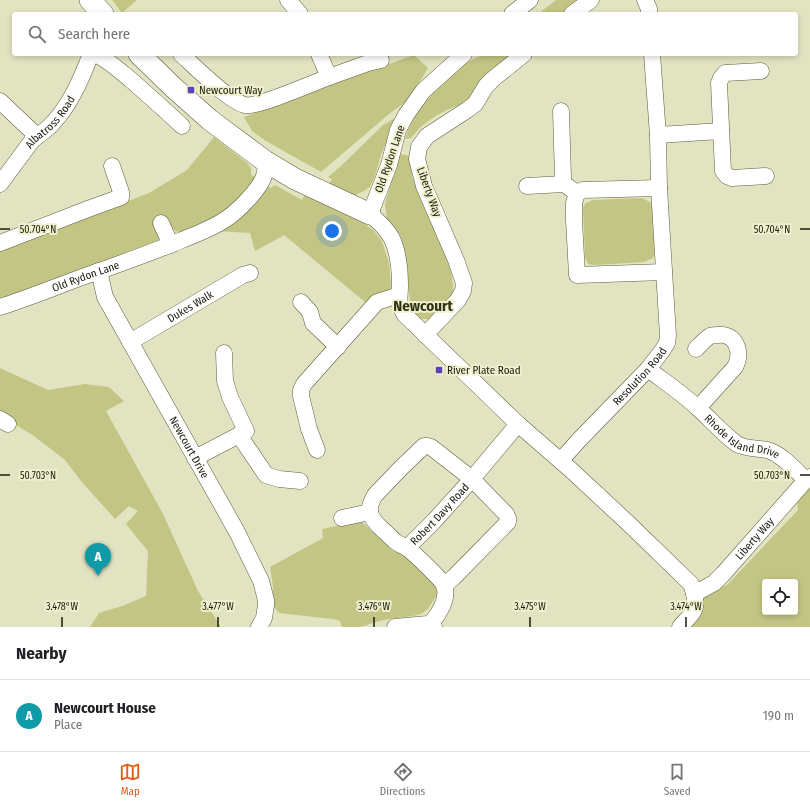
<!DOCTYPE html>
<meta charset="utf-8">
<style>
body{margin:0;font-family:"Fira Sans Condensed",sans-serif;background:#f6f6f6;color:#202124}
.controls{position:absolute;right:12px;bottom:12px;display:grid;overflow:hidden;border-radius:4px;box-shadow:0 2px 6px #0003}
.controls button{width:36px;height:36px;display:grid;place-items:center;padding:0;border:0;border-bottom:1px solid #e0e0e0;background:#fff;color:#202124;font:20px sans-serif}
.you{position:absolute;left:332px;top:231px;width:14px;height:14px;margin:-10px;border:3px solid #fff;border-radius:50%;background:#1a73e8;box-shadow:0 0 0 6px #1a73e833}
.badge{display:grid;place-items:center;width:26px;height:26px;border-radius:50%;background:#ea580c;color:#fff;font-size:13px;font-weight:700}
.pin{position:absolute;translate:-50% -33px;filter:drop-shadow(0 1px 2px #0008)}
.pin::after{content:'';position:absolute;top:21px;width:14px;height:12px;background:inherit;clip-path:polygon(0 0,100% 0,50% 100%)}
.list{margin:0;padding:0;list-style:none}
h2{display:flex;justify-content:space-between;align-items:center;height:52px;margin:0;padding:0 16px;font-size:17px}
h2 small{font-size:13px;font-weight:400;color:#757577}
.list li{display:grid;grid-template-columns:26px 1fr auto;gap:12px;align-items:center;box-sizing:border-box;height:72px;padding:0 16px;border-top:1px solid #e0e0e0}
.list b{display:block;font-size:15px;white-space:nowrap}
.list p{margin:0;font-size:13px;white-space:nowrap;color:#757577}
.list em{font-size:13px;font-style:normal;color:#757577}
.icon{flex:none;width:22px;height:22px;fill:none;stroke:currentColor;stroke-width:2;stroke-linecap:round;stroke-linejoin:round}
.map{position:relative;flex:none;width:810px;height:627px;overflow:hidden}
.search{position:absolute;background:#fff;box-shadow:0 2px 6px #0003;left:12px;right:12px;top:12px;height:44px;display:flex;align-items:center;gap:10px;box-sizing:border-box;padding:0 14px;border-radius:4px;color:#757577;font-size:15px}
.sheet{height:124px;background:#fff}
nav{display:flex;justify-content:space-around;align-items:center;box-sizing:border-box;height:56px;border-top:1px solid #e0e0e0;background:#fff;font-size:11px;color:#757577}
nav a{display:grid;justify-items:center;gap:2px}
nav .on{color:#ea580c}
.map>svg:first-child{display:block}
.green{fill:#c3c584;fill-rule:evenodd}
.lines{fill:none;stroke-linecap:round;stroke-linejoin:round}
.minor-casing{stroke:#5b5c3d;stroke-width:17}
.tertiary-casing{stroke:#5b5c3d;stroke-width:22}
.minor{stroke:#fff;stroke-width:16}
.tertiary{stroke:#fff;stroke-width:21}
.ticks{fill:none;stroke:#1a1b0e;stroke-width:1.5}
.poi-dot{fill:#5f40b8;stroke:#eff1ce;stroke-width:1.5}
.labels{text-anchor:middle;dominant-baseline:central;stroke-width:4;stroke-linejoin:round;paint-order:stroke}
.poi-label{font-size:11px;fill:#1a1b0e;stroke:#eff1ce;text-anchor:start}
.street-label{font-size:11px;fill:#1a1b0e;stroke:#eff1ce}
.district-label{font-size:15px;font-weight:bold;fill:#323215;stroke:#eff1ce}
.ticks-label{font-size:10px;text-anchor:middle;fill:#1a1b0e;stroke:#eff1ce;stroke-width:4;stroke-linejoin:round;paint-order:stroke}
</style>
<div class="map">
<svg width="810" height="627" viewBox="0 0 810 627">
<rect width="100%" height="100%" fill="#e2e4c1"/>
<!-- green -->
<g class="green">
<path d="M112 0H137L122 13Z"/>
<path d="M556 0H581L565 14H538Z"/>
<path d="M485 54H515L465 104C449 107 434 116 422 126 418 129 415 134 411 138L405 139 410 126 417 114 433 93 465 63Z"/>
<path d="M414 55 428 68 410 99 389 114 321 172 266 141 252 131 244 117Z"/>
<path d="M397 117 381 155 375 176 370 187 364 191 355 195 343 191 329 185 332 179 328 177 341 166 383 125Z"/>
<path d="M214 137 247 163 251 168V175L257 177 230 211 180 234 172 228 162 232 157 244 0 301V247L105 210 149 193 187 170Z"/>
<path d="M399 154 411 156 412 177 446 256 451 272 453 285V294L440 309 429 319H422L416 316 410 300 404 249 400 235 387 220 385 204Z"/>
<path d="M266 185 271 188 275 185 302 200 305 194 361 221 373 230 382 241 389 263 391 287 388 293 365 302 284 235 281 237 255 251 250 233 215 231Z"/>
<path d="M642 198 650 202 653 208 655 251 653 258 644 262 594 265 588 264 585 257 583 207 586 203 593 200Z"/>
<path d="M0 368 48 390 85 384 109 387 124 401 106 411 163 514 198 591 221 627H90L99 613 122 606 146 596 148 551 126 524 138 511 129 506 115 519 81 481 65 460 34 436 0 415Z"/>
<path d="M810 486V627H688L703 599 710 591 727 585 798 510 797 502ZM765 582H795V612H765Z"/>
<path d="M361 521 393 551 399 547 420 571 437 586 438 593 428 609 421 614 413 616 383 620 360 627H342L340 621 332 619 279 613 272 605 273 587 270 567 323 538 322 529Z"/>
</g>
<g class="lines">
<!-- minor casing -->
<g class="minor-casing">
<g id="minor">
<path d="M288 0 300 14"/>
<path d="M645 0 649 9V14"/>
<path d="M512 14 530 0"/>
<path d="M572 14 591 0"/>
<path d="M95 54C108 60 119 70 131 80 148 95 165 110 182 126"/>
<path d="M181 54C194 66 230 102 245 105 256 108 315 82 329 77"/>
<path d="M319 54 329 77 368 63 381 60"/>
<path d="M464 54 423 91 406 115 398 130 389 165 370 214C378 221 386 228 391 237 398 250 400 271 400 286 400 299 397 303 405 315L518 424 571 470 628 523 691 584C694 592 698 603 693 612 690 617 684 622 680 627"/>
<path d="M761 71 725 73 721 78 719 83 723 171 727 176 732 178 766 176"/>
<path d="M0 101 37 136"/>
<path d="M561 111 563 178 564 184 577 193"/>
<path d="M658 135 721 131"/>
<path id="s1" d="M0 184 31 142C37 135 46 131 52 124 71 104 81 79 91 54"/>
<path d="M527 186 564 184"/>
<path d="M659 188 583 190 577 193 574 203V220L577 275 664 272"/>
<path d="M161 223 171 245"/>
<path d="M0 243 88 209 121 197V192L112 166"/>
<path id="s2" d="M99 271 105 297 237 532 261 581 266 600V605L264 618 259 627"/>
<path d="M301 302 310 312 313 323 338 347"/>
<path id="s3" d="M0 307C37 295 72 280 108 268 133 259 158 250 182 240 197 234 213 228 226 219 238 211 260 189 264 176 266 171 266 166 265 161"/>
<path d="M425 335 458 300 463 291 464 283 456 260 424 186 417 159 419 147 427 136 467 110 475 104 486 86 493 79 524 54"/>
<path id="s4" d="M130 342 243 275 250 273"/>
<path d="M696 349C700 345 705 339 710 336 712 335 715 335 717 335 736 332 743 353 735 367L698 408"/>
<path id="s5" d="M648 369C665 382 683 394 699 409 711 420 723 434 737 444 747 450 759 447 770 451 784 456 795 470 806 480"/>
<path d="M0 419 8 424"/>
<path d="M239 435 266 475 279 479 300 481"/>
<path d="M317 450 309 429 301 396V390L304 384 377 302 399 295"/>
<path d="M195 458 239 435 246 431 230 397 225 381 224 353"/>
<path id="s6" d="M561 460 580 439 648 369 662 351 667 343 668 336 659 188 658 135 652 54"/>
<path d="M342 518 370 512"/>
<path id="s7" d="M407 548 435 520 472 479 518 424"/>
<path id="s8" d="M694 594 714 583 723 574 806 480 810 477"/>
<path d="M432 622C440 612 449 598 444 585 441 579 414 553 407 548 404 546 400 545 396 542 392 539 388 534 383 530 378 525 372 520 370 513 369 507 372 500 375 495L402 467 424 446H428L431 447 472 479 506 514 508 518V522L454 577 444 586"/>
<path d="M395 627 428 624 432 622 434 627"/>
</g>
</g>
<!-- tertiary casing -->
<g class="tertiary-casing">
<g id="tertiary">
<path d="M90 0 103 14"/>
<path d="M139 54 174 88 210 120 265 161 295 179 370 214"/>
</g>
</g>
<!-- minor -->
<use href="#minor" class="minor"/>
<!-- tertiary -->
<use href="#tertiary" class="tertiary"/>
</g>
<!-- ticks -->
<path class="ticks" d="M0 229H10M800 229H810M0 475H10M800 475H810M62 617V627M218 617V627M374 617V627M530 617V627M686 617V627"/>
<!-- markers -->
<g class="poi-dot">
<rect x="187" y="86" width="8" height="8" rx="2"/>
<rect x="435" y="366" width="8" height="8" rx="2"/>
</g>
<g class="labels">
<!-- poi labels -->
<g class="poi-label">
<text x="199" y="90">Newcourt Way</text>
<text x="447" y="370">River Plate Road</text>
</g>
<!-- street labels -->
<g class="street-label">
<text stroke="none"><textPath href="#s1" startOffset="80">Albatross Road</textPath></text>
<text transform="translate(390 159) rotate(-71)">Old Rydon Lane</text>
<text transform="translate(429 192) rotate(70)">Liberty Way</text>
<text stroke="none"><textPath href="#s3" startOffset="91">Old Rydon Lane</textPath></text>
<text stroke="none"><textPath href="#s4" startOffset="70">Dukes Walk</textPath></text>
<text stroke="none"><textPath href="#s6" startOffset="115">Resolution Road</textPath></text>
<text stroke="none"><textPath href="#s5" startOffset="118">Rhode Island Drive</textPath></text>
<text stroke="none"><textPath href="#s2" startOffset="199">Newcourt Drive</textPath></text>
<text stroke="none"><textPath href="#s7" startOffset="47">Robert Davy Road</textPath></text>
<text stroke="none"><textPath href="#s8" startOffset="83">Liberty Way</textPath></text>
</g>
<!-- district labels -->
<g class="district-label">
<text x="423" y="306">Newcourt</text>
</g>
</g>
<g class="ticks-label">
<text x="38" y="233">50.704°N</text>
<text x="772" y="233">50.704°N</text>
<text x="38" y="479">50.703°N</text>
<text x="772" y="479">50.703°N</text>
<text x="62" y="610">3.478°W</text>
<text x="218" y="610">3.477°W</text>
<text x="374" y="610">3.476°W</text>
<text x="530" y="610">3.475°W</text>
<text x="686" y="610">3.474°W</text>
</g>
</svg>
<div class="controls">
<button><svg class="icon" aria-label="locate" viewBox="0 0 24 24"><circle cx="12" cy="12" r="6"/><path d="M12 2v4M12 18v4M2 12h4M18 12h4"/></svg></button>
</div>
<div class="you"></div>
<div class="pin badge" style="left:98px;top:576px;background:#0f9aa8">A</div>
<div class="search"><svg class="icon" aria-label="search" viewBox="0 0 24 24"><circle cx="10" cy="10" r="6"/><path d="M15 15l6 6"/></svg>Search here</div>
</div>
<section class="sheet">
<h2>Nearby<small></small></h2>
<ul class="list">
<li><span class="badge" style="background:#0f9aa8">A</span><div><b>Newcourt House</b><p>Place</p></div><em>190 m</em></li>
</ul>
</section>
<nav>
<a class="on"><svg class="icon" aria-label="map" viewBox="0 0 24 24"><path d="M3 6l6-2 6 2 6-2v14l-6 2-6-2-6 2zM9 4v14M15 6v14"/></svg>Map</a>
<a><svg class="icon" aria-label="directions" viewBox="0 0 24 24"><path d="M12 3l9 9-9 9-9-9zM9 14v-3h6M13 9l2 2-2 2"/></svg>Directions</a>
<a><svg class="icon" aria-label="saved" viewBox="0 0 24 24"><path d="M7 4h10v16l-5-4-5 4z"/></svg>Saved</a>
</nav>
